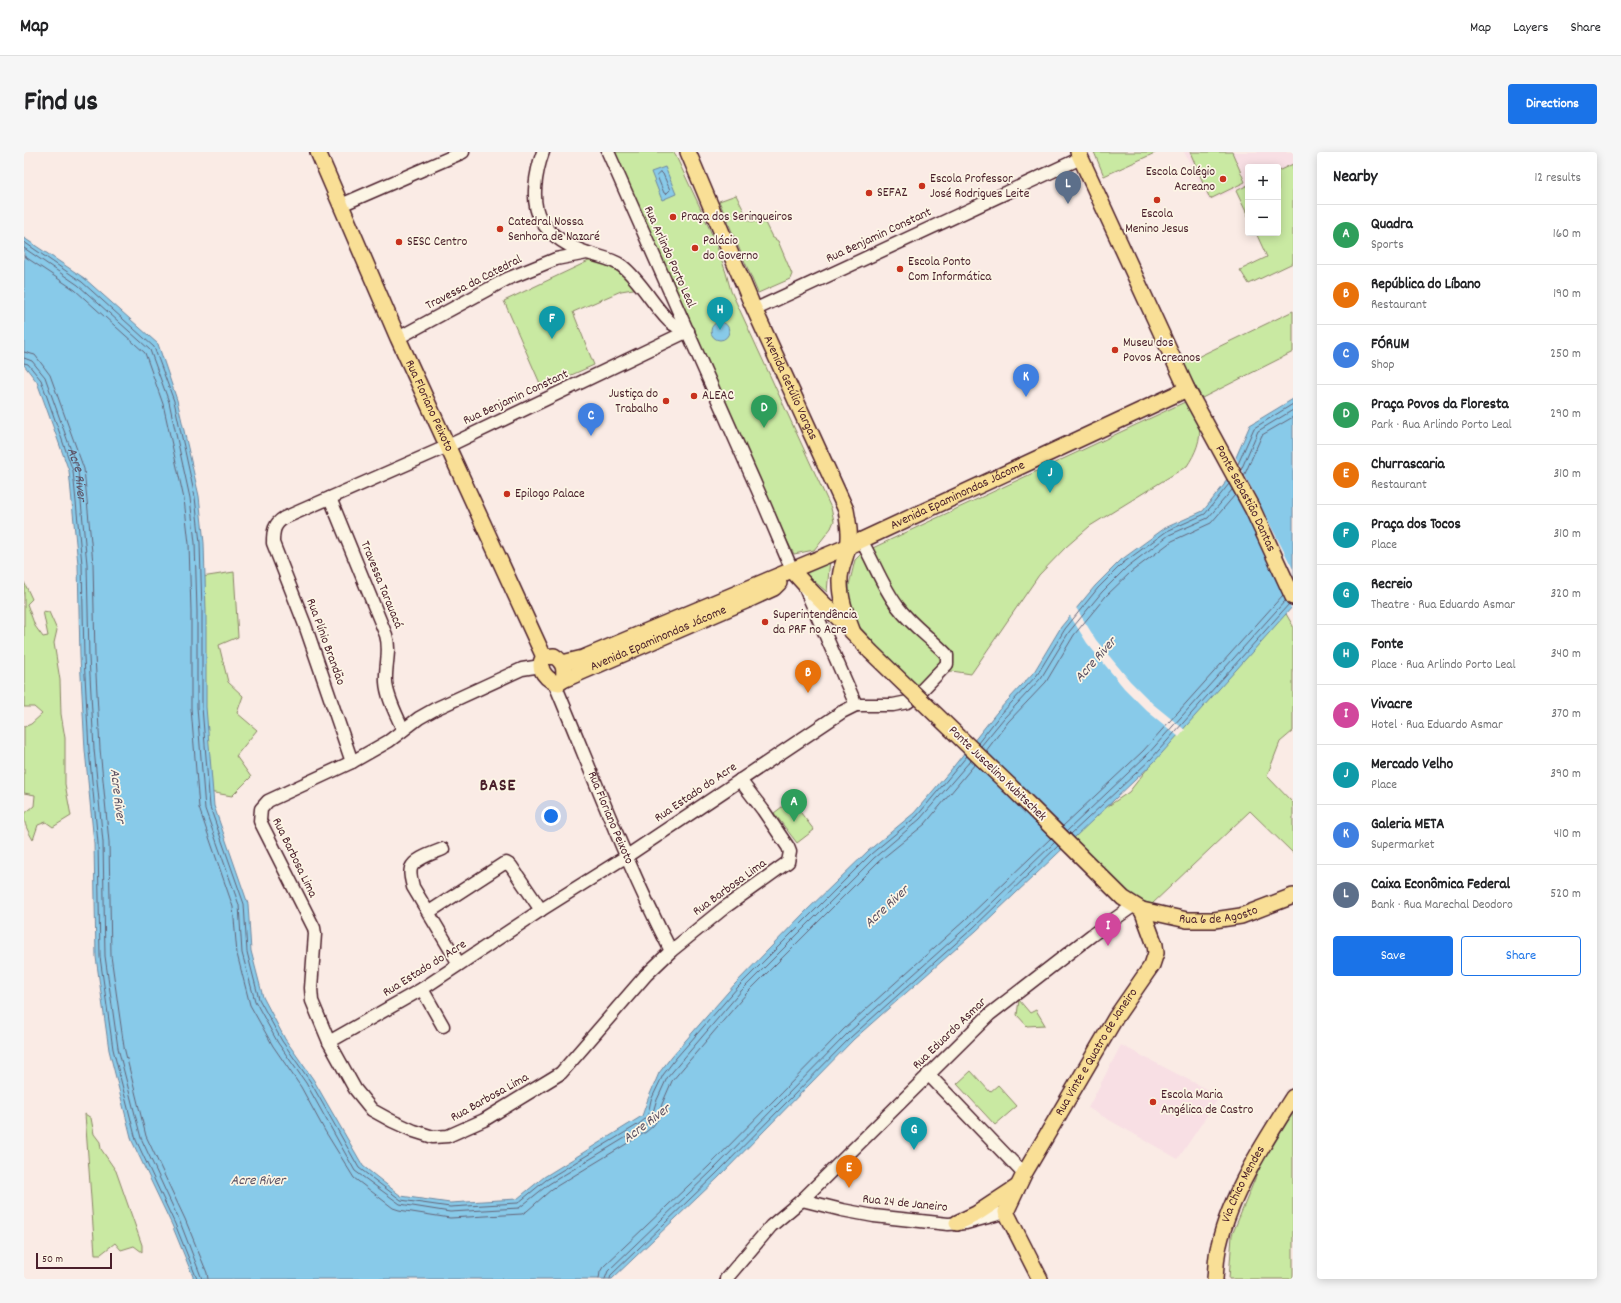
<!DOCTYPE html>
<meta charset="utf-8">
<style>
body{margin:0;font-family:Dekko,sans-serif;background:#f6f6f6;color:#202124}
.controls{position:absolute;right:12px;top:12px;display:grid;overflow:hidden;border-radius:4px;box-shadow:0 2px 10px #0003}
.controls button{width:36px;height:36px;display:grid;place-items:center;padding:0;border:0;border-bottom:1px solid #e0e0e0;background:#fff;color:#202124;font:20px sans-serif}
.scale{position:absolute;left:12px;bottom:10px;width:76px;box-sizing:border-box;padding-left:4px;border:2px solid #4a1f2b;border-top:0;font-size:11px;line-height:14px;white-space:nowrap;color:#4a1f2b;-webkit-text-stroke:3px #fcf5e5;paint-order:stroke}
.you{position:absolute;left:527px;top:664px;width:14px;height:14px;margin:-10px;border:3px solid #fff;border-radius:50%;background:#1a73e8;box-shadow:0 0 0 6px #1a73e833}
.badge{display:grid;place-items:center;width:26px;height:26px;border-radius:50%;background:#1a73e8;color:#fff;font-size:13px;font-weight:700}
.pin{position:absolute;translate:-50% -33px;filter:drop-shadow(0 1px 2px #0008)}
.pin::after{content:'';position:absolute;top:21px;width:14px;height:12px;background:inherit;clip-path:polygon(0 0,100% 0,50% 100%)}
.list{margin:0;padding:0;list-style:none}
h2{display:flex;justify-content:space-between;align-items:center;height:52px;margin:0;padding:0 16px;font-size:17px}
h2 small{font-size:13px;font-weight:400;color:#757577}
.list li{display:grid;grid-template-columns:26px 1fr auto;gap:12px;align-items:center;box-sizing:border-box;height:60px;padding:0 16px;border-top:1px solid #e0e0e0}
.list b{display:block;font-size:15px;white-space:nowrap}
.list p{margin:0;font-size:13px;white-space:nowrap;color:#757577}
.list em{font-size:13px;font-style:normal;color:#757577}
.actions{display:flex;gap:8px;padding:12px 16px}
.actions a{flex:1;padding:9px 0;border:1px solid #1a73e8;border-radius:4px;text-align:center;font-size:14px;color:#1a73e8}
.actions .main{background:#1a73e8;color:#fff}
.map{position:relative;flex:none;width:1269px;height:1127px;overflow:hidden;border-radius:4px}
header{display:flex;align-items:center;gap:24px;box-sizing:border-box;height:56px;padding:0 20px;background:#fff;border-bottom:1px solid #e0e0e0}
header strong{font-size:19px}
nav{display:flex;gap:22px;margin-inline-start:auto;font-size:14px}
.intro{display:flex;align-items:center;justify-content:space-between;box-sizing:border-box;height:96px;padding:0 24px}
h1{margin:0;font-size:28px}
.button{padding:10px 18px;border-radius:4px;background:#1a73e8;color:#fff;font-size:14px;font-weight:700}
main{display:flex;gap:24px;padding:0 24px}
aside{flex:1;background:#fff;border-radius:4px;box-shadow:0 2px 10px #0003}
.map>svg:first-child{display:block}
.built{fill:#f8dfe4}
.green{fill:#c9e9a2;stroke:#8a8466}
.water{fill:#88cae9;stroke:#6f869d}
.pier{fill:#faebe5}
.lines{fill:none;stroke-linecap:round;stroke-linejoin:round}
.shore{stroke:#636377;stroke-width:1}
.minor-casing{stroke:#4a1f2b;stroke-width:15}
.major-casing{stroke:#4a1f2b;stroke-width:18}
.minor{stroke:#fcf5e5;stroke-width:12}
.major{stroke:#f9df96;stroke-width:15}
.major-bridge-casing{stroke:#4a1f2b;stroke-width:18;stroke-linecap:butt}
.major-bridge{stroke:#f9df96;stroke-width:15}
.poi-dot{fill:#c8321e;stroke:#fcf5e5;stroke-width:1.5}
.labels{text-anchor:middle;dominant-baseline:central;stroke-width:3.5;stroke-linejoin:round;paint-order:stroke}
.poi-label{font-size:13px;fill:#4a1f2b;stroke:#fcf5e5;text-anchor:start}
.street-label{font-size:13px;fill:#4a1f2b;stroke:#fcf5e5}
.water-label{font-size:14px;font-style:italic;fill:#5d5264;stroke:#fcf5e5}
.district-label{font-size:17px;font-weight:bold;letter-spacing:1px;fill:#4a1f2b;stroke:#fcf5e5}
</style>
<header>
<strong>Map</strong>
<nav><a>Map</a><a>Layers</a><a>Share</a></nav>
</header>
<div class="intro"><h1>Find us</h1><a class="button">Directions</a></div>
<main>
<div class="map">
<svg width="1269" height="1127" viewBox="0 0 1269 1127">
<rect width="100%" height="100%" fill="#faebe5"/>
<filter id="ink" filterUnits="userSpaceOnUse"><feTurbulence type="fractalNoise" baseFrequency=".025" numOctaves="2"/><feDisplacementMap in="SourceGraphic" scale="8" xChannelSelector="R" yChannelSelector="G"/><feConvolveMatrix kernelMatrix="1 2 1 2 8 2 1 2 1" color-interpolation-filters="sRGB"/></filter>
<g filter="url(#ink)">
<!-- built -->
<g class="built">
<path d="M1160 0H1269V15L1254 21V15H1224V33L1185 49Z"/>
<path d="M1097 893 1196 944 1154 1007 1064 956Z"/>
</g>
<!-- green -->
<g class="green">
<path d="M588 0H650C671 46 695 90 707 139L807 356 810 369 807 376 790 398 770 402 754 372 662 159Z"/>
<path d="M1070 0H1133L1080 24Z"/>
<path d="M1166 0H1208L1221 30 1186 47Z"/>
<path d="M1269 12V111L1225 132 1216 118 1243 105 1232 81H1254V19Z"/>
<path d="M1224 33V64L1212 39Z"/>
<path d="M712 43 725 69 741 71 748 85 754 89 768 122 766 127 734 141 695 49Z"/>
<path d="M569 107C587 115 601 123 615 136L597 139 549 160 570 213 518 236 480 149Z"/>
<path d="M1269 159V200L1178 246 1159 212Z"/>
<path d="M1163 249C1167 256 1174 265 1175 272 1178 287 1171 302 1163 314L1066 374 1042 395 1015 423 947 522 928 519 892 537 833 476 825 452V433L831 408 838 401Z"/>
<path d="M806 407 803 440 778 419Z"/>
<path d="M210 420 214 485 195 493 204 530 219 544 213 561 233 578 212 604 227 625 208 644 173 638 171 426Z"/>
<path d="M0 430 8 447 3 452 11 474 19 485 24 484 19 459 25 460 33 478 30 491 36 528 37 562 41 586V632L47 664 29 675 22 670 14 673 9 688C4 679 0 673 0 662L10 654 11 643 0 641V575L7 572 18 562 10 555H0Z"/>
<path d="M1261 460 1269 474V579L1256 590 1243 624 1269 651V701L1226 659 1128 752 1110 747 1044 681 1105 640 1145 589Z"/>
<path d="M767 648 790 678 773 691 750 661Z"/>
<path d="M995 848 1006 861 1012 858 1021 873 1003 874 993 863Z"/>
<path d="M947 919 966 940 974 933 993 954 971 973 933 932Z"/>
<path d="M1269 948V1127H1205L1208 1083 1249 983Z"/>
<path d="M61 962 67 966 70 982 76 990 77 997 92 1019 118 1093V1100L110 1094 97 1098 91 1091 77 1102H71Z"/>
</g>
<!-- water -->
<g class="water">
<path d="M641 15 652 42 638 48 627 20Z"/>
<path d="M0 86 60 126 134 192 153 248 175 344 180 391 182 459V555L190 654 224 752 227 799 239 845 261 887 289 927 339 1014 377 1044 426 1051 493 1047 520 1025 618 964 624 947 635 921 648 904 711 832 780 761 844 699 890 661 926 619 973 560 1010 520 1037 475 1071 434 1097 408 1141 376 1179 359 1200 333 1226 273 1269 247V454L1130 610 952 779 830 887 695 1025 588 1127H170L148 1073 108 989 85 898 72 805 70 691 61 598 56 505 54 412 45 319 13 230 0 213Z"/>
<circle cx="696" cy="179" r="9"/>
</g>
<!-- pier -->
<g class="pier">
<path d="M1211 304 1269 417 1268 458 1245 408 1202 325Z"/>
<path d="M1051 454 1072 488 1106 529 1129 552 1161 578 1155 585 1123 559 1100 536 1063 491 1045 462Z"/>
</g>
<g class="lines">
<!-- shore -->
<g class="shore">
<path d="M637 20 639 22 646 38 642 42 640 41 633 24Z"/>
<path d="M0 90 58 130 130 195 150 249 171 345 176 391 178 459V555L186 655 220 752 223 800 235 847 258 889 286 929 335 1016 377 1048 426 1055 494 1051 522 1028 615 972 621 967 624 962 627 948 639 923 652 906 714 835 847 702 893 664 943 604"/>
<path d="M0 96 54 133 126 198 145 250 166 346 171 391 173 459V555L181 657 215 753 218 801 231 849 254 891 282 931 331 1019 376 1052 426 1060 495 1056 525 1032 619 975 625 970 628 964 632 950 643 926 718 838 850 706 896 667 947 608"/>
<path d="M0 104 51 138 121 201 139 252 160 347 165 392 167 459V556L175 656 209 755 213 802 226 853 249 894 277 935 301 979 330 1026 369 1056 375 1058 426 1066 498 1062 503 1059 528 1037 622 980 629 974 634 967 638 952 648 929 722 842 854 710 901 672 951 612"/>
<path d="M0 200 11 203 26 223 60 317 69 411 71 504 76 597 85 690 87 804 100 895 122 984 161 1067 183 1121 184 1127"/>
<path id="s1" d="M0 206 8 209 21 225 54 318 63 412 65 505 70 597 79 690 81 804 94 896 117 986 156 1070 178 1127"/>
<path d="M0 211 4 212 17 228 49 319 58 412 60 505 65 598 74 691 76 805 89 897 112 988 151 1072 173 1127"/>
<path d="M1214 312 1230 276 1269 252"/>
<path d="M1217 318 1234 279 1269 258"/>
<path d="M1220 324 1238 283 1269 265"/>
<path d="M954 591 976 563 1013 523 1041 477 1074 436 1099 411 1143 379 1181 362 1205 332"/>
<path d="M957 594 980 566 1017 526 1045 480 1078 440 1103 415 1145 383 1184 366 1208 338"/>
<path d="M962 599 984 570 1022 530 1050 483 1082 444 1107 420 1148 389 1187 371 1211 343"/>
<path d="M1039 674 1119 599 1259 443"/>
<path d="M1043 679 1123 603 1261 449"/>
<path d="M1047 682 1127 607 1265 452"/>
<path d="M575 1127 576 1120 579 1115 685 1014 820 877 941 768 1027 686"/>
<path d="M581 1127 584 1119 689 1018 824 881 945 773 1031 690"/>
<path d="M586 1127 587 1123 692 1022 827 885 949 776 1034 694"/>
</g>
<!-- minor casing -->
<g class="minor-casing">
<g id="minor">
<path d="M519 0C512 19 506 50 517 68 526 84 547 96 564 101 575 105 587 106 598 114 617 129 628 152 645 169 650 174 658 177 664 179"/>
<path d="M584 0 740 352 768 418"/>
<path d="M317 53 439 0"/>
<path d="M730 158 1057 6"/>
<path d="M374 186 483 127 532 107 563 101"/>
<path d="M306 346 362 483C367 499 361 513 362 530 363 546 373 563 379 578"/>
<path d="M781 436 832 553"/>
<path d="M517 514 498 517 411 557 395 566 365 589 328 610 244 649 237 657 236 669 290 776 291 782 287 836 288 849 305 890 331 937 348 958 368 969 390 979 409 985 424 984 460 968 537 921 622 823 647 799 700 756 764 710 766 700 764 695 739 658 716 628"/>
<path id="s2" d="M530 530C568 620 602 712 647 799"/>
<path d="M328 610 281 473 249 391C249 379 250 372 260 366L424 294 664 179"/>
<path d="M419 697C410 701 391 706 387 716 385 723 388 729 389 735L435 812"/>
<path d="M405 760 479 712 482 711 487 714 517 758"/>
<path d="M398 837 419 874"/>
<path d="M305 890 398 837 517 758 603 704 818 560 832 553H869L884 550 897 539 923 512V503C907 486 888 474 874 455 858 434 850 410 837 388"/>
<path d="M904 922 1000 1022"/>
<path d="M778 1048 818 1058 850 1064 924 1072 942 1071 982 1060"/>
<path d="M702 1127 747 1074 778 1048 966 862 1068 783 1109 754"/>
</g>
</g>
<!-- major casing -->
<g class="major-casing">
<g id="major">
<path id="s3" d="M294 0 374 186 520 505"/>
<path id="s4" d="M664 0 727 150 822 358C824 370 827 382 824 394 822 407 815 417 816 430 816 447 822 462 828 478"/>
<path id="s5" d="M1054 0 1163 237 1229 358 1269 445"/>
<path d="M768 418C792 447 822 471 846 499"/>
<path d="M530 504C540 510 541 517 539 528L535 531C524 530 511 516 520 505Z"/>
<path id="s6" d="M538 511 559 506 825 394 1163 237"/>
<path id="s7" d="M539 528 726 447 750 436 755 431"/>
<path id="s8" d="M985 633 1099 746 1118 758 1163 768H1190L1217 764 1269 744"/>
<path d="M933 1071 952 1062 993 1035"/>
<path id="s9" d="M1016 1127 982 1060 1000 1022 1092 865 1128 813 1132 801 1131 793 1118 758"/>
<path id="s10" d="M1191 1127C1192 1116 1192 1104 1195 1093 1206 1043 1241 989 1269 945"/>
</g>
</g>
<!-- minor -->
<use href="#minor" class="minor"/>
<!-- major -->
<use href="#major" class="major"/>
<!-- major-bridge casing -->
<g class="major-bridge-casing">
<path id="major-bridge" d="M846 499 985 633"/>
</g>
<!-- major-bridge -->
<use href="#major-bridge" class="major-bridge"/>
</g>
</g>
<!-- markers -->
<g class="poi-dot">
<circle cx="1199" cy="27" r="4"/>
<circle cx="898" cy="34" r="4"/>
<circle cx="845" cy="41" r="4"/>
<circle cx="1133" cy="48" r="4"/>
<circle cx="649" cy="65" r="4"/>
<circle cx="476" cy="77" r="4"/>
<circle cx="375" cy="90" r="4"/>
<circle cx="671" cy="96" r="4"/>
<circle cx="876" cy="117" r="4"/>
<circle cx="1091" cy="198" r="4"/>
<circle cx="670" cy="244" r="4"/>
<circle cx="642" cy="249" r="4"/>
<circle cx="483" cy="342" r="4"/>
<circle cx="741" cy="470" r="4"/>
<circle cx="1129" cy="950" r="4"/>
</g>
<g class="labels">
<!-- poi labels -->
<g class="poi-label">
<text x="1191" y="20" text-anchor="end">Escola Colégio<tspan x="1191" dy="15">Acreano</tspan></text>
<text x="906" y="27">Escola Professor<tspan x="906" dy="15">José Rodrigues Leite</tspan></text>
<text x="853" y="41">SEFAZ</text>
<text x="1133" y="62" text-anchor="middle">Escola<tspan x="1133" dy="15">Menino Jesus</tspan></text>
<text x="657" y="65">Praça dos Seringueiros</text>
<text x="484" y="70">Catedral Nossa<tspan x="484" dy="15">Senhora de Nazaré</tspan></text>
<text x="679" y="89">Palácio<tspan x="679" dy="15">do Governo</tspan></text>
<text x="383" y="90">SESC Centro</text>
<text x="884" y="110">Escola Ponto<tspan x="884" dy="15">Com Informática</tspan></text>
<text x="1099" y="191">Museu dos<tspan x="1099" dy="15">Povos Acreanos</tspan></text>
<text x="634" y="242" text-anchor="end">Justiça do<tspan x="634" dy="15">Trabalho</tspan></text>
<text x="678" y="244">ALEAC</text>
<text x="491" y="342">Epilogo Palace</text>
<text x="749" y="463">Superintendência<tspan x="749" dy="15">da PRF no Acre</tspan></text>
<text x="1137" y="943">Escola Maria<tspan x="1137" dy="15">Angélica de Castro</tspan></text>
</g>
<!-- street labels -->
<g class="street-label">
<text transform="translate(855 84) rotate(-25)">Rua Benjamin Constant</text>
<text transform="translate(645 105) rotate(66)">Rua Arlindo Porto Leal</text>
<text transform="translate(450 131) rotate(-27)">Travessa da Catedral</text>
<text stroke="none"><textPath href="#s4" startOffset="257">Avenida Getúlio Vargas</textPath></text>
<text transform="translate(492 246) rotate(-25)">Rua Benjamin Constant</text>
<text stroke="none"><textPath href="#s3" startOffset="277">Rua Floriano Peixoto</textPath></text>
<text stroke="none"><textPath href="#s6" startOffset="430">Avenida Epaminondas Jácome</textPath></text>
<text stroke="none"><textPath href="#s5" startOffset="385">Ponte Sebastião Dantas</textPath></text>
<text transform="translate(357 433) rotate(68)">Travessa Tarauacá</text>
<text stroke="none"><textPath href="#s7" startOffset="104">Avenida Epaminondas Jácome</textPath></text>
<text transform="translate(301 490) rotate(70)">Rua Plínio Brandão</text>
<text transform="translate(973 622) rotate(44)">Ponte Juscelino Kubitschek</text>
<text transform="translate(672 641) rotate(-34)">Rua Estado do Acre</text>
<text stroke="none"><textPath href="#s2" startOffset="147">Rua Floriano Peixoto</textPath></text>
<text transform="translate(270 706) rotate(64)">Rua Barbosa Lima</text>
<text transform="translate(706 736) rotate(-36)">Rua Barbosa Lima</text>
<text stroke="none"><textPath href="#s8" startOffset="261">Rua 6 de Agosto</textPath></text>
<text transform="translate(401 817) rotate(-32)">Rua Estado do Acre</text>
<text transform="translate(926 882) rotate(-44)">Rua Eduardo Asmar</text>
<text stroke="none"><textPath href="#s9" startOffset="259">Rua Vinte e Quatro de Janeiro</textPath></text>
<text transform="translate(466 946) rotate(-29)">Rua Barbosa Lima</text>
<text stroke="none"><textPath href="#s10" startOffset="100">Via Chico Mendes</textPath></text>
<text transform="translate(881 1052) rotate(6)">Rua 24 de Janeiro</text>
</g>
<!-- water labels -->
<g class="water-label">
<text stroke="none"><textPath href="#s1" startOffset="132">Acre River</textPath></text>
<text transform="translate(1072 508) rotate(-48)">Acre River</text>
<text transform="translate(93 644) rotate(83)">Acre River</text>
<text transform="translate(863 755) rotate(-43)">Acre River</text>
<text transform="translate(623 972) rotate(-37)">Acre River</text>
<text x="234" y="1029">Acre River</text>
</g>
<!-- district labels -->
<g class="district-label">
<text x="474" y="635">BASE</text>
</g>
</g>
</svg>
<div class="controls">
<button>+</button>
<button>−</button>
</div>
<div class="scale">50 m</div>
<div class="you"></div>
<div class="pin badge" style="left:770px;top:670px;background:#2e9e5b">A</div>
<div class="pin badge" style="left:784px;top:541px;background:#e8710a">B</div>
<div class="pin badge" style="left:567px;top:284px;background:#3f7fe0">C</div>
<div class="pin badge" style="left:740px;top:276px;background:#2e9e5b">D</div>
<div class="pin badge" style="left:825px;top:1036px;background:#e8710a">E</div>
<div class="pin badge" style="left:528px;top:187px;background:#0f9aa8">F</div>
<div class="pin badge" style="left:890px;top:998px;background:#0f9aa8">G</div>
<div class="pin badge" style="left:696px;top:178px;background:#0f9aa8">H</div>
<div class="pin badge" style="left:1084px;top:794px;background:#d1479c">I</div>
<div class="pin badge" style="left:1026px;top:341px;background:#0f9aa8">J</div>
<div class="pin badge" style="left:1002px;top:245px;background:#3f7fe0">K</div>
<div class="pin badge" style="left:1044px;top:52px;background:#5c6f8a">L</div>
</div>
<aside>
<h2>Nearby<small>12 results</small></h2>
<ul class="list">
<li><span class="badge" style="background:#2e9e5b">A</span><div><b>Quadra</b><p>Sports</p></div><em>160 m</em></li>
<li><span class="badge" style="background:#e8710a">B</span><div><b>República do Líbano</b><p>Restaurant</p></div><em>190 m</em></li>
<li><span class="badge" style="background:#3f7fe0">C</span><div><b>FÓRUM</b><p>Shop</p></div><em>250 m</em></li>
<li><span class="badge" style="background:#2e9e5b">D</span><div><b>Praça Povos da Floresta</b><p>Park · Rua Arlindo Porto Leal</p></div><em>290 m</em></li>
<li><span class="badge" style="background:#e8710a">E</span><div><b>Churrascaria</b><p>Restaurant</p></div><em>310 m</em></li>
<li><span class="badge" style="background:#0f9aa8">F</span><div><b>Praça dos Tocos</b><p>Place</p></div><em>310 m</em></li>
<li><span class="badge" style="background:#0f9aa8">G</span><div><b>Recreio</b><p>Theatre · Rua Eduardo Asmar</p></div><em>320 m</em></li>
<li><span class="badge" style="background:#0f9aa8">H</span><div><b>Fonte</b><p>Place · Rua Arlindo Porto Leal</p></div><em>340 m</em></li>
<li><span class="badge" style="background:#d1479c">I</span><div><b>Vivacre</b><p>Hotel · Rua Eduardo Asmar</p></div><em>370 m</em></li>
<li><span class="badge" style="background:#0f9aa8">J</span><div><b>Mercado Velho</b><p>Place</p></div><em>390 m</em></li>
<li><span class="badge" style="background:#3f7fe0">K</span><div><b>Galeria META</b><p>Supermarket</p></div><em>410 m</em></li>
<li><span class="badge" style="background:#5c6f8a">L</span><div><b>Caixa Econômica Federal</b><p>Bank · Rua Marechal Deodoro</p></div><em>520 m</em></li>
</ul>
<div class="actions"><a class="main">Save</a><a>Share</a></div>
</aside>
</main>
